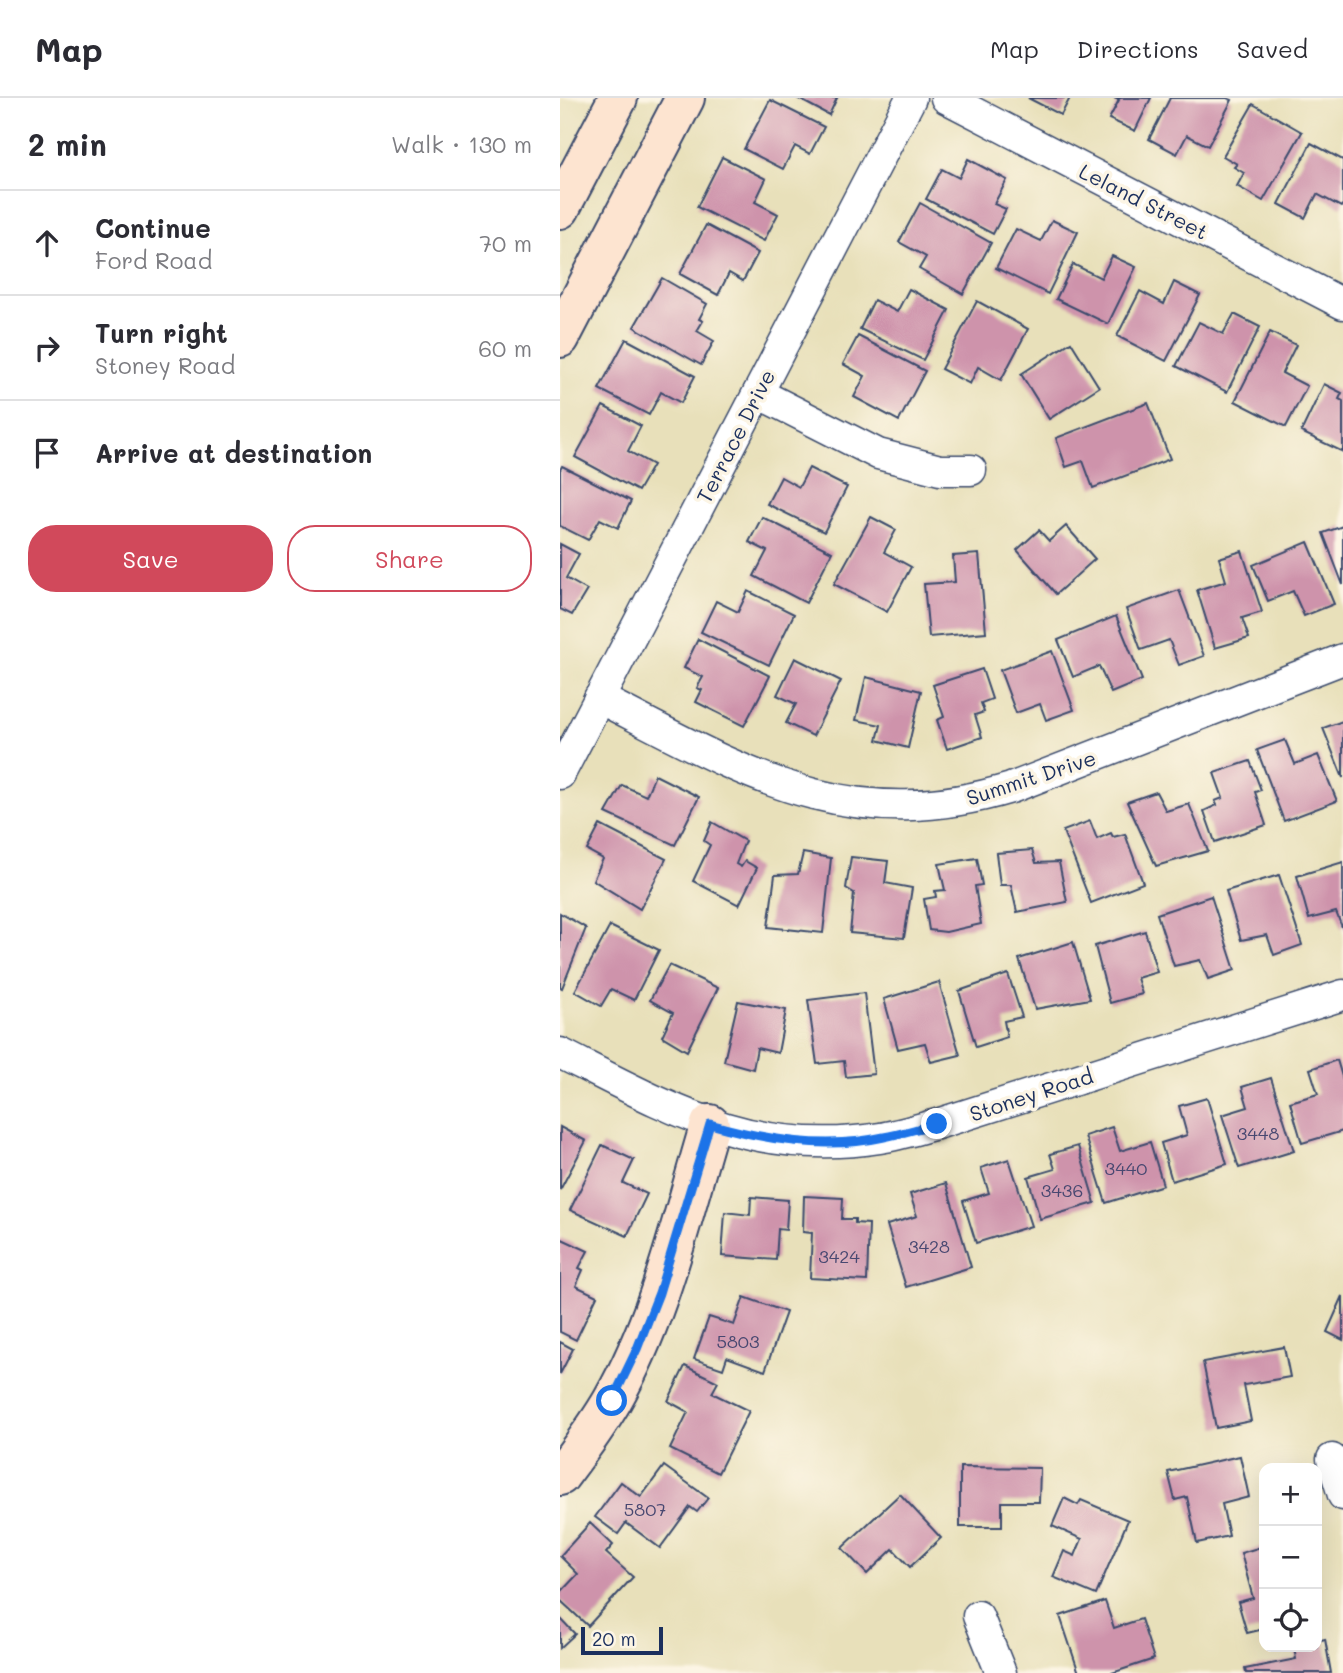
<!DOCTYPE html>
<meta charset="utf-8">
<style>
body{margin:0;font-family:Mali,sans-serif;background:#f7f7f7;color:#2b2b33}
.controls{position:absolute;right:21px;bottom:21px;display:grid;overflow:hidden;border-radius:14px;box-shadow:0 7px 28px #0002}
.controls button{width:63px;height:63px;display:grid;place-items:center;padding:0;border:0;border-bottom:2px solid #e1e1e2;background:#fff;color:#2b2b33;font:35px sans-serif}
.scale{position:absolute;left:21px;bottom:18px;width:82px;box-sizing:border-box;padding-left:7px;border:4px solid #1b2f5e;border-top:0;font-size:19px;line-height:24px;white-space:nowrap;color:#1b2f5e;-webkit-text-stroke:5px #fcf5e5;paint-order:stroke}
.stop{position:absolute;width:21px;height:21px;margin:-16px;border:5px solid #1a73e8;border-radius:50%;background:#fff}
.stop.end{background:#1a73e8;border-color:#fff;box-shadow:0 2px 7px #0008}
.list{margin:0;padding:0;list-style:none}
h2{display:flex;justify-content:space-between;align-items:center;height:91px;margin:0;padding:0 28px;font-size:30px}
h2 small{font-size:23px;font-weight:400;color:#7c7c81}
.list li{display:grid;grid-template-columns:46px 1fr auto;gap:21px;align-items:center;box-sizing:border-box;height:105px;padding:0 28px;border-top:2px solid #e1e1e2}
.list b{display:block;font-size:26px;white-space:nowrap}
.list p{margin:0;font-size:23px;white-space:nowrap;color:#7c7c81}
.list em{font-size:23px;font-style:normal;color:#7c7c81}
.actions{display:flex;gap:14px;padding:21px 28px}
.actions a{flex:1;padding:16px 0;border:2px solid #d1495b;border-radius:28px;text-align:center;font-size:24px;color:#d1495b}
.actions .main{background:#d1495b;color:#fff}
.icon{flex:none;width:38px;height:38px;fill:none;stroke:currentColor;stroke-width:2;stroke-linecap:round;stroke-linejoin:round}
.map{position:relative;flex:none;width:783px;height:1575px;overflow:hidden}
header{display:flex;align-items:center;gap:42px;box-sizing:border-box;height:98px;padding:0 35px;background:#fff;border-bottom:2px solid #e1e1e2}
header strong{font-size:33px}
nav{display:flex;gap:38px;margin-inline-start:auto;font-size:24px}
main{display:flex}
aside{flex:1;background:#fff}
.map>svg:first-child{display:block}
.building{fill:#ce93ab}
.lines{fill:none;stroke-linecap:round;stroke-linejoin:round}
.street-casing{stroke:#3a4a6c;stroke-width:33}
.secondary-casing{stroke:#3a4a6c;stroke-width:42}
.street{stroke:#fff;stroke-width:30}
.secondary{stroke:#fde4d0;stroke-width:38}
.route{stroke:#1a73e8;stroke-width:9}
.labels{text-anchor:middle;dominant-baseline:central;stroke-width:7;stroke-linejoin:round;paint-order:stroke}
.number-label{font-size:18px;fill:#484871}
.street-label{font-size:21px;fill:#1b2f5e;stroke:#fcf5e5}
</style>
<header>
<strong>Map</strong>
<nav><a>Map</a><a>Directions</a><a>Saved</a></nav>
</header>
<main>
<aside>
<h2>2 min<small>Walk · 130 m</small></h2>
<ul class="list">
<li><svg class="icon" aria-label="ahead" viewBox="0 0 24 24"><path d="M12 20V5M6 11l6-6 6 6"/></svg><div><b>Continue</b><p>Ford Road</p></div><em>70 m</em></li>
<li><svg class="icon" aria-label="right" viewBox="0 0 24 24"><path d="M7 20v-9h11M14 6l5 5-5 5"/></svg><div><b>Turn right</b><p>Stoney Road</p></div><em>60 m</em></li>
<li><svg class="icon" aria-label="arrive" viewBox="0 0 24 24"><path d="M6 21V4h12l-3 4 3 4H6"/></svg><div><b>Arrive at destination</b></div></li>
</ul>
<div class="actions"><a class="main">Save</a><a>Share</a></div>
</aside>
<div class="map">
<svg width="783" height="1575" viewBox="0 0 783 1575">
<rect width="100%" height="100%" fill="#fcf5e5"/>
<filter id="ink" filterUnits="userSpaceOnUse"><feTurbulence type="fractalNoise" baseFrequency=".0143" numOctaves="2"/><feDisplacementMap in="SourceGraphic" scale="14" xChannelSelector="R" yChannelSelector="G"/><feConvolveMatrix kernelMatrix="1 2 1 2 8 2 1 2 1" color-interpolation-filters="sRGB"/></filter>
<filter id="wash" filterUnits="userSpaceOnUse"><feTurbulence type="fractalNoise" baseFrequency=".00686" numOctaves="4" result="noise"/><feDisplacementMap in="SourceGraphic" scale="28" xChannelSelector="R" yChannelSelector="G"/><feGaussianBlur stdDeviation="1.57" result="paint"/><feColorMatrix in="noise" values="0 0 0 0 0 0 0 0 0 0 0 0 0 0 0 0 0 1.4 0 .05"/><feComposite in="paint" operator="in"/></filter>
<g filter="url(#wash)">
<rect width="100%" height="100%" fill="#e8e0ba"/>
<g id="blocks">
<!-- building -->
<g class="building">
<path d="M237 0H277L269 17Z"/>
<path d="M468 0H510L501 17Z"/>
<path d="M554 0H591L575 33 549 21 559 2Z"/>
<path d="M610 0H667L672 2 648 48 627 37 617 56 589 41Z"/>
<path d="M210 2 264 29 250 56 235 48 223 71 184 51Z"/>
<path d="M693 6 742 34 703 103 677 88 684 75 674 69 677 66 663 58Z"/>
<path d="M751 45 783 62V106L781 109 757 96 745 120 719 106Z"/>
<path d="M162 59 206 81 195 104 218 116 204 143 137 109Z"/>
<path d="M408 61 447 82 434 106 446 111 433 136 366 101 382 71 399 80Z"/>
<path d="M360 105 431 145 403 196 359 171 366 159 339 144Z"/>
<path d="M492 122 518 134 488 196 436 170 456 131 481 143Z"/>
<path d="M146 127 198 155 183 183 169 175 158 197 120 176Z"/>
<path d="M552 158 576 169 548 226 496 201 513 166 541 180Z"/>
<path d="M102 180 147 206 139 221 143 223 137 233 154 243 141 267 74 229Z"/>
<path d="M614 184 640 197 606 263 557 238 580 193 604 206Z"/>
<path d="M349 191 389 212 363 262 300 231 314 202 337 214Z"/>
<path d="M417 203 468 231 441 282 418 269 410 286 381 271Z"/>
<path d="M674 216 700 229 667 294 616 268 639 224 663 236Z"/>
<path d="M710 234 736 247 722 275 747 288 726 329 675 303Z"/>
<path d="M298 238 365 273 339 323 294 299 305 278 283 266Z"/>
<path d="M66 241 135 278 121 305 101 294 89 317 39 291Z"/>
<path d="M511 244 539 289 489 321 461 276Z"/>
<path d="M764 286 782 295 779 301 783 303V354L741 334Z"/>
<path d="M588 305 610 361 533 390 523 363 506 369 496 340Z"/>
<path d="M43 308 81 328 68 353 93 367 78 393 15 359Z"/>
<path d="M2 368 71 403 58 430 40 421 28 442 0 428V372Z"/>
<path d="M249 370 287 389 264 434 207 406 221 379 239 389Z"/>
<path d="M202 419 272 454 246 505 194 478 207 453 189 444Z"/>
<path d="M311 419 336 432 324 454 351 469 327 514 274 486Z"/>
<path d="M506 428 535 461 496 496 457 452 479 432 489 443Z"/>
<path d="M783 428V487L763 435Z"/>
<path d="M748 444 774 506 744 518 733 493 708 503 693 467Z"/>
<path d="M0 446 19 456 6 480 27 492 12 517 0 511Z"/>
<path d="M682 453 702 514 682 520 689 540 655 550 637 492 666 483 659 460Z"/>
<path d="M419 456 426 534 369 539 364 486 395 484 393 458Z"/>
<path d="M619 492 644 558 619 567 609 542 581 552 566 511Z"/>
<path d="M188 493 234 516 209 567 141 534 156 503 178 514Z"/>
<path d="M556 518 582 582 551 595 539 568 513 579 498 542Z"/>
<path d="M138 541 210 578 184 628 136 604 142 592 137 590 143 579 124 570Z"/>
<path d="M492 553 514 612 486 622 480 606 456 615 440 572Z"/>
<path d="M235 560 281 583 253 638 226 625 236 606 217 597Z"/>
<path d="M422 571 432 601 421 605 424 614 415 617 422 639 387 651 377 622 384 619 373 587Z"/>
<path d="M306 579 361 593 348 650 317 642 321 627 296 622Z"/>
<path d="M783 623V680L763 630Z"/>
<path d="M725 642 735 666 758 657 777 703 724 723 697 652Z"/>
<path d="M690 663 701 692 695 694 706 727 655 744 644 713 657 707 655 703 663 700 654 675Z"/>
<path d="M95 677 139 699 115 747 46 715 62 687 86 698Z"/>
<path d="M596 694 606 713 629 706 648 753 596 768 567 704Z"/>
<path d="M530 723 537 741 551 735 553 739 565 736 583 785 531 805 503 733Z"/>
<path d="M152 724 185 743 176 766 181 769 185 763 197 770 179 807 133 783 150 747 144 743Z"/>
<path d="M40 727 106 761 80 811 33 782 43 761 27 752Z"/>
<path d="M472 752 476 765 499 764 507 804 457 814 451 787H440L436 755Z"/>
<path d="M243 755 271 760 263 835 208 829 215 777 238 776Z"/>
<path d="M291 759 328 763 325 785 352 790 344 840 290 835 294 795 286 790Z"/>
<path d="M417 760 422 787 415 788 421 826 386 834 369 832 364 801 376 799 375 793 385 792 379 766Z"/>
<path d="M783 764V832L776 814 749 821 737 778Z"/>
<path d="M719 777 742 847 714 857 707 837 681 842 666 793Z"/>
<path d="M651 798 675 872 648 881 640 862 614 868 597 816Z"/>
<path d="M0 815 26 830 2 890 0 889Z"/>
<path d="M50 828 99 852 74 902 51 891 41 908 15 893Z"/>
<path d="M585 833 597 874 577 880 582 896 550 905 535 848Z"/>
<path d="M513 844 530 901 475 911 459 861Z"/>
<path d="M109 867 158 890 127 953 102 938 113 915 90 902Z"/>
<path d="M448 876 462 919 444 923 447 939 416 949 399 893Z"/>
<path d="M379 884 400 957 371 964 365 945 338 951 324 901Z"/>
<path d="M304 895 314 976 286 979 284 963 257 966 248 902Z"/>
<path d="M178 903 226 912 218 955 197 950 193 971 164 963Z"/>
<path d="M777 962 783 982V1033L742 1045 730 1004 758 996 750 971Z"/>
<path d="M711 980 734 1053 679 1070 662 1017 688 1009 682 989Z"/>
<path d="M647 1000 667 1066 612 1083 601 1045 627 1037 619 1008Z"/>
<path d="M0 1029 26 1043 0 1092Z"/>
<path d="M552 1029 560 1053 590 1044 603 1087 546 1105 525 1038Z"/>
<path d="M42 1047 74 1062 63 1085 87 1096 67 1138 10 1112Z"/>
<path d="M518 1048 535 1105 480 1121 468 1079 495 1071 490 1056Z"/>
<path d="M449 1061 471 1128 416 1145 403 1103 429 1095 421 1070Z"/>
<path d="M386 1085 411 1169 346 1189 327 1127 357 1118 350 1096Z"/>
<path d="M244 1098 283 1100 282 1121H295V1125L309 1126 307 1183 250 1180 252 1135 243 1134Z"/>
<path d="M191 1099 228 1102 226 1132 218 1131 216 1162 162 1158 165 1114 190 1117Z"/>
<path d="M0 1140 28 1153 19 1170 23 1172 16 1188 37 1198 16 1242 0 1234Z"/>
<path d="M783 1198V1242L767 1234Z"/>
<path d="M184 1199 226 1214 205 1273 167 1259 163 1271 134 1261 149 1219 174 1227Z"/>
<path d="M0 1244 13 1251 0 1276Z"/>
<path d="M724 1249 730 1279 684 1287 691 1323 656 1330 643 1264Z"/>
<path d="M125 1268 158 1284 152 1295 189 1313 158 1375 110 1351 128 1314 108 1303Z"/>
<path d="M680 1358 689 1399 662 1406 669 1438 637 1445 627 1399 615 1402 608 1374Z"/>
<path d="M104 1368 148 1400 137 1414 130 1409 100 1450 66 1425 58 1436 35 1419 61 1384 81 1399Z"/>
<path d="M400 1369 480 1370 479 1404H442V1429H400Z"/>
<path d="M340 1396 381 1440 350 1469 333 1451 307 1476 282 1450Z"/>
<path d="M504 1400 518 1407 521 1402 568 1422 536 1497 493 1479 504 1453 515 1458 522 1441 492 1428Z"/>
<path d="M30 1425 53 1447 46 1455 73 1479 28 1528 0 1502V1495L18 1476 0 1458Z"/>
<path d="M704 1448V1531L687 1535 678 1504 693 1500 681 1455Z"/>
<path d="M545 1503 554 1530 581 1521 594 1561 552 1575H519L500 1518Z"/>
<path d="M0 1520 15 1536 0 1550Z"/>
<path d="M765 1541 771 1575H686L685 1571 736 1561 734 1549H757V1543Z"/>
</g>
</g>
</g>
<g filter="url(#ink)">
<use href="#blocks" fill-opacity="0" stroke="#3a4a6c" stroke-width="2"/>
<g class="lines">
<!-- street casing -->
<g class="street-casing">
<g id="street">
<path d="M386 0 783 206"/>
<path d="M198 295 318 356 380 372H411"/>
<path d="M39 600C182 673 285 740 451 690L783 561"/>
<path d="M0 676 351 0"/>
<path d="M0 955C109 1010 191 1060 320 1040 339 1037 358 1031 377 1026L783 897"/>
<path d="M772 1361 783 1397"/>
<path d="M418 1518 441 1575"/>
</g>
</g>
<!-- secondary casing -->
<g class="secondary-casing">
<g id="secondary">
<path d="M0 111 58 0"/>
<path d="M0 240 125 0"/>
<path d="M0 1378C18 1354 37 1329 52 1303 100 1219 122 1119 150 1026"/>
</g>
</g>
<!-- street -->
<use href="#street" class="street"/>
<!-- secondary -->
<use href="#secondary" class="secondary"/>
</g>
</g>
<g class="lines" filter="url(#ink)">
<!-- route -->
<path class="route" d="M52 1303 77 1251 99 1195 150 1026C206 1042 266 1052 324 1039 341 1036 359 1030 377 1026"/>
</g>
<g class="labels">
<!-- number labels -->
<g class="number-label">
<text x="698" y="1035">3448</text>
<text x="566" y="1070">3440</text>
<text x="502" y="1092">3436</text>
<text x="369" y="1148">3428</text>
<text x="279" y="1158">3424</text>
<text x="178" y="1243">5803</text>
<text x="85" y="1411">5807</text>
</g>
<!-- street labels -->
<g class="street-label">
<text transform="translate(584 103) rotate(27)">Leland Street</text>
<text transform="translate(175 338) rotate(-63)">Terrace Drive</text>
<text transform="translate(471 679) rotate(-18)">Summit Drive</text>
<text transform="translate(471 996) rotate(-18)">Stoney Road</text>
</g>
</g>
</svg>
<div class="controls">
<button>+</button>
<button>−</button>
<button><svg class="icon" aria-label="locate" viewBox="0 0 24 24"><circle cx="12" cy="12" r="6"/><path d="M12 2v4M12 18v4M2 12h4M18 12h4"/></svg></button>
</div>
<div class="scale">20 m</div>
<div class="stop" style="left:52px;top:1303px"></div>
<div class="stop end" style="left:377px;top:1026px"></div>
</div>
</main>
